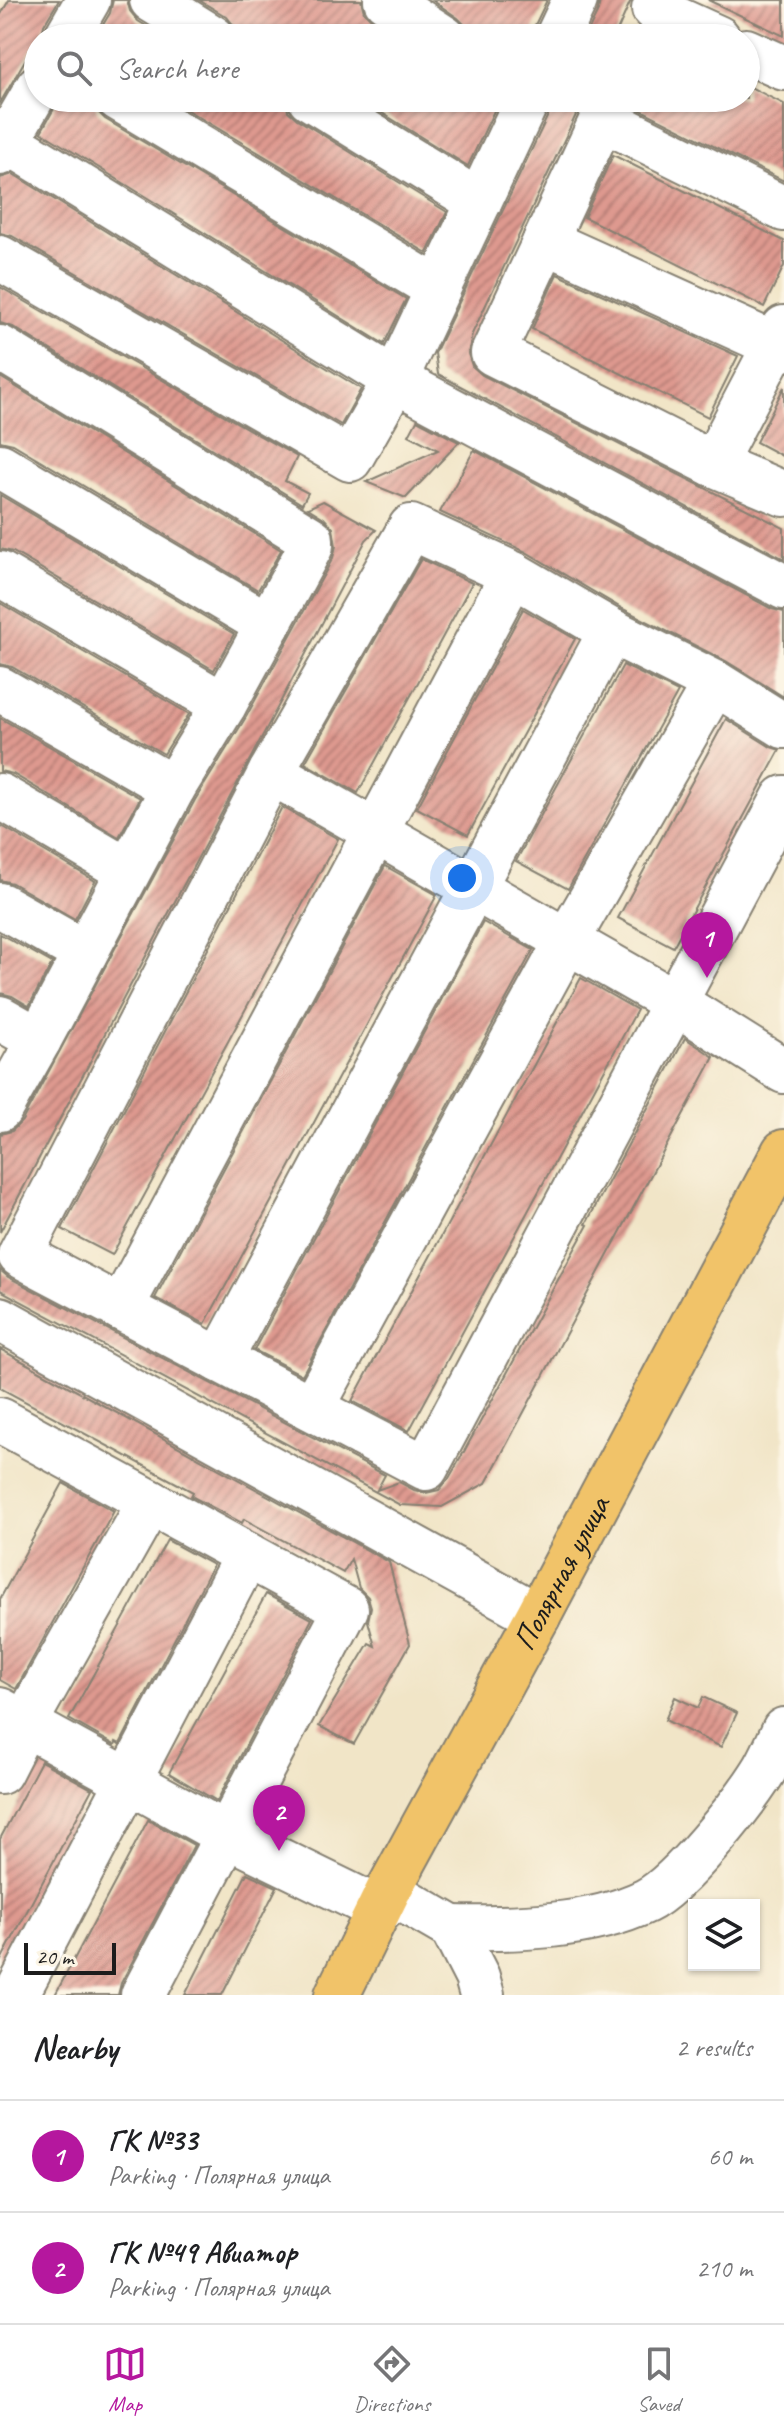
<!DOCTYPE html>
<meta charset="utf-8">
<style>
body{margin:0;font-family:Caveat,sans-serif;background:#f2f2f2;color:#202124}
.controls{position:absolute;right:24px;bottom:24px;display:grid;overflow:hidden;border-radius:0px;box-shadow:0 2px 6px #0004}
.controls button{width:72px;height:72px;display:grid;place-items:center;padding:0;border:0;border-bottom:2px solid #e0e0e0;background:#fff;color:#202124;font:40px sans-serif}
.scale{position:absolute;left:24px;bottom:20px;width:92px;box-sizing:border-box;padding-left:8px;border:4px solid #1c1c1c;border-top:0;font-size:22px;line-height:28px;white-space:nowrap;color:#1c1c1c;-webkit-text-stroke:6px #fcf5e5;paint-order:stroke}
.you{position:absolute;left:462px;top:878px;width:28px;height:28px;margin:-20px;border:6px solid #fff;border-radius:50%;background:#1a73e8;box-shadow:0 0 0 12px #1a73e833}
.badge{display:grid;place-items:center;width:52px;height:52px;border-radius:50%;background:#b5179e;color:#fff;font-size:26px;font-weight:700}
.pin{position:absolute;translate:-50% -66px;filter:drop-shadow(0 2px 4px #0008)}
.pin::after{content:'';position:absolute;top:42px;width:28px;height:24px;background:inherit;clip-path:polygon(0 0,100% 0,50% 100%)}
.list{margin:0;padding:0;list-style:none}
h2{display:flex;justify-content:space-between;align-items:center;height:104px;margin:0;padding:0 32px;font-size:34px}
h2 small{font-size:26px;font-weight:400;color:#757577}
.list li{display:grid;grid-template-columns:52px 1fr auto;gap:24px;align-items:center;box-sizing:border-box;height:112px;padding:0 32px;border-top:2px solid #e0e0e0}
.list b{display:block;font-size:30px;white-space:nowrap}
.list p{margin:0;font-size:26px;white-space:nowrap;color:#757577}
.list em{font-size:26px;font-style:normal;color:#757577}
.icon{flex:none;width:44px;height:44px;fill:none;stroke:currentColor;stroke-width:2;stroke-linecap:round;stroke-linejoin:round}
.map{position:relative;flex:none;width:784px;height:1995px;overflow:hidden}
.search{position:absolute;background:#fff;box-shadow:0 2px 6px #0004;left:24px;right:24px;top:24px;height:88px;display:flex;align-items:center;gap:20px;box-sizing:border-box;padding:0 28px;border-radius:44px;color:#757577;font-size:30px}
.sheet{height:328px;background:#fff}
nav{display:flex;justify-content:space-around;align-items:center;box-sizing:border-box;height:112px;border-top:2px solid #e0e0e0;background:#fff;font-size:22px;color:#757577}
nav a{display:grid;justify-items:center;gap:4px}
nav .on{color:#b5179e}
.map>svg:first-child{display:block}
.building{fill:url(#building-hatch)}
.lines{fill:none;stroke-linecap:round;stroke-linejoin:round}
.minor-casing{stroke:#868072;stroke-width:48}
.major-casing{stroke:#868072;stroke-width:48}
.minor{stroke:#fff;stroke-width:44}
.major{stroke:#f1c369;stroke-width:44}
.labels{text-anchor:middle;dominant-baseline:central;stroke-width:6;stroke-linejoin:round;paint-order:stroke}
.street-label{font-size:32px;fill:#1c1c1c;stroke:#fcf5e5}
</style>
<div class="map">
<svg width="784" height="1995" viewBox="0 0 784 1995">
<defs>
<pattern id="building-hatch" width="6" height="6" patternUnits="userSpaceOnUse" patternTransform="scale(2)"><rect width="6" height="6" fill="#de998f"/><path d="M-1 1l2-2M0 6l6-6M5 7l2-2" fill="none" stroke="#b37c74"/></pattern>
</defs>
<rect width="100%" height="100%" fill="#fcf5e5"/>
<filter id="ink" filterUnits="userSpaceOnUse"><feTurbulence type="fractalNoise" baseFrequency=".0125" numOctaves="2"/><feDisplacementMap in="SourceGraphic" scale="16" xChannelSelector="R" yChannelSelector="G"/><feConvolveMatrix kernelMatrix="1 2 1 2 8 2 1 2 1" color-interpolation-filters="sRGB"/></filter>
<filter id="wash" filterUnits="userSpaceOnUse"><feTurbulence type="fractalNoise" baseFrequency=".006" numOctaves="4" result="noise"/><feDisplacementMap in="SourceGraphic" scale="32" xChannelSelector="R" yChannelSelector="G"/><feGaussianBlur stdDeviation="1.8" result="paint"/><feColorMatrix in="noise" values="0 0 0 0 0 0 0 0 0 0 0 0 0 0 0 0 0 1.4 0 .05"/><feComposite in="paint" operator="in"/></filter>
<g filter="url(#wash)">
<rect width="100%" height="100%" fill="#f1e5c7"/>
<g id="blocks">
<!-- building -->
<g class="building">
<path d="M9 0H59L44 25 41 38H38L0 103V16Z"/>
<path d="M113 0H127L130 11 138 21 166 38H95L110 13Z"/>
<path d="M199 0H361L364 12 372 20 398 38H238L235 27 227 17Z"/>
<path d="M432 0H547L534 27 532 38H469L466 26 458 18Z"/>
<path d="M600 0H631L614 38H585L598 11Z"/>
<path d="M708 0H784V36Z"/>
<path d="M746 85 784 104V181L635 107 637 98H746Z"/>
<path d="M60 98H93L97 111 105 119 406 299 384 344 41 132Z"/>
<path d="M167 98H285L288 111 297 119 447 212 427 253Z"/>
<path d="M358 98H500L468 166Z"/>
<path d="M553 98H584L472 334 468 354 472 366 482 375 784 528V559L438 374 435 353 551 109Z"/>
<path d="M613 155 784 241V266L764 307 584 217Z"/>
<path d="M13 174 361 389 341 425 12 236 0 233V178Z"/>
<path d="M557 274 738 356 708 417 532 329Z"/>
<path d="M0 287 297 457 285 481 308 493 302 504 13 327 0 323Z"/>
<path d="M0 377 281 550 258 590 13 444 0 441Z"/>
<path d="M784 387V457L756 442Z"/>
<path d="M417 420 459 442 406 498 366 482 438 450 409 435Z"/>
<path d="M474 450 772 609 784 612V697L726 661 623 609 526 552 440 512Z"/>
<path d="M0 495 234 634 214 670 13 552 0 549Z"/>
<path d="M323 501 376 530 366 540 0 1232V1134L12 1131 22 1121 195 800 246 717 333 558 336 546 333 528 324 518 308 508Z"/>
<path d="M421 559 472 583 358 793 305 763Z"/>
<path d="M0 603 189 714 164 754 12 667 0 664Z"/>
<path d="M523 609 575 639 468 835 417 808Z"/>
<path d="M623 665 678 692 568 889 516 861Z"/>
<path d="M0 718 140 798 119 837 13 774 0 771Z"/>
<path d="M726 719 771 747 780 750 673 947 618 918Z"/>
<path d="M282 807 338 839 112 1255 62 1229Z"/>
<path d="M0 825 95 881 75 919 12 883 0 880Z"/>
<path d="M385 866 437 895 205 1324 155 1298Z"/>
<path d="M483 922 533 950 302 1375 254 1350Z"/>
<path d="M0 934 52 963 29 1006 12 996 0 993Z"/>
<path d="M581 978 637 1010 409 1431 352 1401Z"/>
<path d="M685 1038 714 1057 486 1483 442 1507 400 1505 0 1290V1270L8 1277 385 1475 377 1490 399 1482 414 1490 426 1493 439 1490 448 1480 460 1459 588 1225 586 1224Z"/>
<path d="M0 1349 389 1562 410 1644 354 1744 319 1726 369 1643 375 1646 368 1621 371 1607 368 1597 359 1588 351 1559 343 1573 244 1519 242 1523 191 1496 193 1492 0 1388Z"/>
<path d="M63 1483 114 1511 16 1689 0 1680V1599Z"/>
<path d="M167 1540 213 1565 120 1744 116 1742 115 1745 69 1719Z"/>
<path d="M266 1594 312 1619 217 1801 169 1773Z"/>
<path d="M675 1697 698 1708 703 1697 737 1713 721 1747 665 1720Z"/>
<path d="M41 1761 92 1789 0 1962V1839Z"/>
<path d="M148 1820 194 1845 121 1983 118 1995H55Z"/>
<path d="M247 1873 277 1887 222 1995H185Z"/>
</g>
</g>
</g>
<g filter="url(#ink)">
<use href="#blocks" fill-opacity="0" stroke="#868072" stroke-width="2"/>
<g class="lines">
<!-- minor casing -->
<g class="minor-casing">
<g id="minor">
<path d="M152 0 213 38"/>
<path d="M386 0 444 38"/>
<path d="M654 9 718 38"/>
<path d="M66 38 88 0"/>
<path d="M557 38 575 0"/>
<path d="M746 51 784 68"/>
<path d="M118 98 438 289"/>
<path d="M310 98 479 202"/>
<path d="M612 98 493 353 713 464 784 494"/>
<path d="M603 119 784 209"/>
<path d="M7 141 395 380 784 587"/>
<path d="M0 153 38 87"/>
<path d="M545 241 784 349"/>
<path d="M0 258 350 459 395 380 528 98"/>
<path d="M0 348 311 539V546L224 705 173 788 39 1040 0 1109"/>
<path d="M713 464 784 328"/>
<path d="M0 466 268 625"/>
<path d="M0 574 224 705"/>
<path d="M0 689 173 788"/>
<path d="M784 726 715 683 611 631 513 574 411 527 271 772 20 1255 426 1468 784 798"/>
<path d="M271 772 676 1003 784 1071"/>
<path d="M0 796 128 871"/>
<path d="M0 905 85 953"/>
<path d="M0 1018 39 1040"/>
<path d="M121 1308 513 574"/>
<path d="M0 1319 538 1616"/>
<path d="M220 1360 611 631"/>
<path d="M312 1408 567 941 715 683"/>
<path d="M0 1420 346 1609 143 1995"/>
<path d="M0 1710 227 1835 381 1910"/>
<path d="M0 1772 25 1723 150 1502"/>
<path d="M388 1891 452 1928 477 1977 482 1995"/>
<path d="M452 1928C513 1929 590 1928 646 1901 680 1884 744 1803 765 1769 772 1757 778 1743 784 1730"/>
<path d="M16 1995 247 1555"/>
</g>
</g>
<!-- major casing -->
<g class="major-casing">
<g id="major">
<path id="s1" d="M337 1995 388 1891 538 1616 784 1152"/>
</g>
</g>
<!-- minor -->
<use href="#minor" class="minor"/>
<!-- major -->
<use href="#major" class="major"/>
</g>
</g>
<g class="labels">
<!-- street labels -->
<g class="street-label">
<text stroke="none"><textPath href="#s1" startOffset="478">Полярная улица</textPath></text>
</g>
</g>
</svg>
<div class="controls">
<button><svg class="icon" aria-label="layers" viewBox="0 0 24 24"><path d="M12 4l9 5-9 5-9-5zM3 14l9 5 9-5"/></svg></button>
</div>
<div class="scale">20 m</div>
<div class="you"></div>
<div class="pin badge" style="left:707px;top:978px">1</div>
<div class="pin badge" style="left:279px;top:1851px">2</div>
<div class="search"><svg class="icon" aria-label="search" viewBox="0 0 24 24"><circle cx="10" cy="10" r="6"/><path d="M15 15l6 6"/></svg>Search here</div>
</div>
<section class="sheet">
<h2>Nearby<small>2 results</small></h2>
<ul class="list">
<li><span class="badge">1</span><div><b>ГК №33</b><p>Parking · Полярная улица</p></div><em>60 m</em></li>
<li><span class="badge">2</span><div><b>ГК №49 Авиатор</b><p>Parking · Полярная улица</p></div><em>210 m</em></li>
</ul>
</section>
<nav>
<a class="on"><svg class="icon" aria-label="map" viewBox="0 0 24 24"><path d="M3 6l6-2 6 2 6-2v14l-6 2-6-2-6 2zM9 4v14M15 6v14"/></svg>Map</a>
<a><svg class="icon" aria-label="directions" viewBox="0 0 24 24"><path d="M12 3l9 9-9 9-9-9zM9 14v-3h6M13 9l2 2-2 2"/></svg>Directions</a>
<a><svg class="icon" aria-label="saved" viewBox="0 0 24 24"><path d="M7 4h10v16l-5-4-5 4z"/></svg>Saved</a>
</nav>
